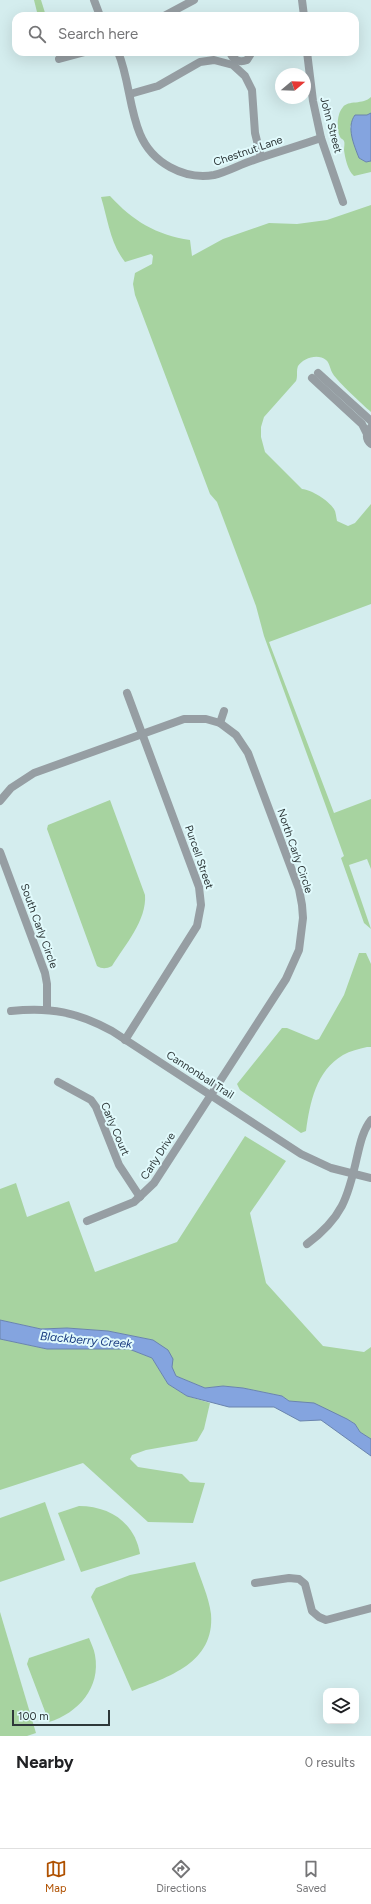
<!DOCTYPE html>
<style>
body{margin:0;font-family:Figtree,sans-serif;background:#f6f6f6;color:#202124}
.controls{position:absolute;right:12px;bottom:12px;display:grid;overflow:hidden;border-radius:8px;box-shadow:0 4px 16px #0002}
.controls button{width:36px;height:36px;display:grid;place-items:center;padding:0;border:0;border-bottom:1px solid #e0e0e0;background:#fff;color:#202124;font:20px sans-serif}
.compass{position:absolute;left:275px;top:68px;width:36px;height:36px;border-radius:50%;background:#fff;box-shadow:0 4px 16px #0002;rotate:71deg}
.scale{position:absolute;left:12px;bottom:10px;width:98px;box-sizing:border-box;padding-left:4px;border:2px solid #2e3839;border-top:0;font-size:11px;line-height:14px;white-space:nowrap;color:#2e3839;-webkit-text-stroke:3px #e1fafc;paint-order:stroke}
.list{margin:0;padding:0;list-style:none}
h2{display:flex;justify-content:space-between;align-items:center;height:52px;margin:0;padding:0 16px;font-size:17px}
h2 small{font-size:13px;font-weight:400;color:#757577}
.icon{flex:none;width:22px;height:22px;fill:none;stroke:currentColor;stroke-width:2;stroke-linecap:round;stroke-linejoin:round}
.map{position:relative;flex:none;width:371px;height:1736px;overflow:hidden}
.search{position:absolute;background:#fff;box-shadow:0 4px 16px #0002;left:12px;right:12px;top:12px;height:44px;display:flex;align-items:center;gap:10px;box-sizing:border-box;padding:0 14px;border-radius:12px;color:#757577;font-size:15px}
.sheet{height:112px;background:#fff}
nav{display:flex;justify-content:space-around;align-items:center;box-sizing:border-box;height:56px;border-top:1px solid #e0e0e0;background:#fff;font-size:11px;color:#757577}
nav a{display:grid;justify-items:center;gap:2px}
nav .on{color:#b05100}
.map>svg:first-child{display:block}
.green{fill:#a7d3a0}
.water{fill:#84a4df;stroke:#6a84ad}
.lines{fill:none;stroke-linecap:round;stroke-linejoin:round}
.minor{stroke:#969ea3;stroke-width:8}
.labels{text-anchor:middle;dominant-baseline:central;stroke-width:4;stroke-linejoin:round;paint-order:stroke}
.street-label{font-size:11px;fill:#2e3839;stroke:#e1fafc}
.water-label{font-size:12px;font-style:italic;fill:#193b80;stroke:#e1fafc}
</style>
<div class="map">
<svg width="371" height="1736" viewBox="0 0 371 1736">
<rect width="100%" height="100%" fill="#d4edee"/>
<!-- green -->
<g class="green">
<path d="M34 0H41L46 16H38Z"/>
<path d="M371 97V113L350 126 359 158 366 162 371 161V172L354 176C348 171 345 158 344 150 344 147 345 143 344 141 343 139 341 139 340 137 336 129 337 113 343 107 348 100 363 105 371 97Z"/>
<path d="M110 196C133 221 156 235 190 240L192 256 223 239 269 223 297 224 327 220 371 205V412C362 404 338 382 333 374 330 370 330 363 326 360 318 353 303 358 298 366 296 371 298 376 296 381L264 417 261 427V437L265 452 302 489C312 490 328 500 334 509 336 512 336 517 337 521L348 526 355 523 371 504V604L269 642 334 813 371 799V869L367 859 349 865 371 929 364 923 341 858 344 856 264 636 256 606 217 502 210 494 135 295 133 284 135 273 152 264 153 256 151 254 125 262C110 243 108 220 101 197Z"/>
<path d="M110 800 145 895C147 920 125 945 112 966 106 969 102 969 97 966L47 829 48 825Z"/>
<path d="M359 953H366L371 964V1047H367C359 1049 350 1051 343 1055 316 1071 310 1102 306 1131L301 1133 240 1090 237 1084 282 1028H287L316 1040 319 1039 344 995Z"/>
<path d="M245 1136 286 1161 250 1213 266 1283 323 1346 364 1352 371 1347V1439L360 1432 355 1424 347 1419 300 1402 289 1401 282 1396 243 1388 223 1386 205 1388 176 1376 153 1340 108 1331 67 1328 41 1329 0 1320V1189L16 1183 27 1217 69 1201 95 1272 177 1242Z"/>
<path d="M0 1339 47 1349H129L152 1358 168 1384 187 1396 210 1403 204 1429 197 1441 146 1450 132 1455 130 1459 138 1467 182 1474 190 1482 205 1483 193 1523 148 1522 83 1463 0 1490Z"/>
<path d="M45 1502 65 1560 0 1582V1518Z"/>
<path d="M79 1506C110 1506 135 1523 140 1554L81 1572 58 1513Z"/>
<path d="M195 1562C200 1578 209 1597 211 1614 215 1663 168 1677 132 1691L91 1597 96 1588 130 1575Z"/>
<path d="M0 1612 36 1733 27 1736H0Z"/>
<path d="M89 1638C91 1643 94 1649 95 1655 101 1688 78 1713 49 1722L27 1664 29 1658Z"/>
</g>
<!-- water -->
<g class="water">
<path d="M371 113V161L366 162 359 158C354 145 346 127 355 115H367Z"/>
<path d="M0 1320 41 1329 67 1328 108 1331 153 1340 168 1350 173 1359 172 1367 176 1376 205 1388 223 1386 243 1388 282 1396 289 1401 314 1403 347 1419 355 1424 360 1432 371 1439V1456L321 1420 300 1421 274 1407H229L187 1396 168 1384 152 1358 129 1349H47L0 1339Z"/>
</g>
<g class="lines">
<!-- minor -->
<g class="minor">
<path d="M94 0 100 16"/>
<path d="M302 0 304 16"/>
<path d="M164 16 194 0"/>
<path d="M118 52C129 78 129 108 140 134 152 163 184 180 214 175 227 172 239 165 251 161 274 153 298 146 321 138"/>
<path d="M230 52C233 60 239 63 247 60L252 52"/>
<path d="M307 52 313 101 321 138 343 202"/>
<path d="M59 59 85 52"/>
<path d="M130 94 158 86 200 62 214 60 233 65 245 76 252 90 255 133 261 157"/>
<path d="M318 373 371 421"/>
<path d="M312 378 362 424 367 434"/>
<path d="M371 427C366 433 365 439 371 444"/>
<path d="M220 723 224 711"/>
<path d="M0 801 11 788 34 773 184 719H206L220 723 236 735 248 753 299 889 302 905 303 918 299 950 286 979 154 1183 134 1202 87 1221"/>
<path d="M0 852 45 973 47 984V1009"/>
<path d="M11 1011C51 1007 77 1012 112 1031L301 1154 331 1168 371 1178"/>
<path d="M125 1040 197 926 201 905 199 887 127 693"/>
<path d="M58 1082 91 1100 96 1107 119 1165 140 1197"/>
<path d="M307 1244C342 1218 348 1198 357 1157 360 1144 363 1130 371 1120"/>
<path d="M255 1583 289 1578 299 1579 305 1584 312 1611 319 1617 326 1620 371 1608"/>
</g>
</g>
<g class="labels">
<!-- street labels -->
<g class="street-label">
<text transform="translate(331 125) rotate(75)">John Street</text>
<text transform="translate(248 151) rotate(-19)">Chestnut Lane</text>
<text transform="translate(295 851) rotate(71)">North Carly Circle</text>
<text transform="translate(199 857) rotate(71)">Purcell Street</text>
<text transform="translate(39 926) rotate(70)">South Carly Circle</text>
<text transform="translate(200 1075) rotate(33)">Cannonball Trail</text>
<text transform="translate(115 1129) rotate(67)">Carly Court</text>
<text transform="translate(158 1156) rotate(-57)">Carly Drive</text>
</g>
<!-- water labels -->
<g class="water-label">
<text transform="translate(86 1340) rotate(5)">Blackberry Creek</text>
</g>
</g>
</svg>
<div class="controls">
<button><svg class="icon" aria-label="layers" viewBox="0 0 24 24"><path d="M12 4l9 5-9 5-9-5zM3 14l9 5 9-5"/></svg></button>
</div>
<svg class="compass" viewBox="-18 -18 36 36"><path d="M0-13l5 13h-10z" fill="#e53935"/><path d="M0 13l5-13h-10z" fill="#757577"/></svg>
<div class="scale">100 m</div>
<div class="search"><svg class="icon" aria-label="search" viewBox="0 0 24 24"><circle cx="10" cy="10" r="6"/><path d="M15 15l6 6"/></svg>Search here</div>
</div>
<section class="sheet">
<h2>Nearby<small>0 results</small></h2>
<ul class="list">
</ul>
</section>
<nav>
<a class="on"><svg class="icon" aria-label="map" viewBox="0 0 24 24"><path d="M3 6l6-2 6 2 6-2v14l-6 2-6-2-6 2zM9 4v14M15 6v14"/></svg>Map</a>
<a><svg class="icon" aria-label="directions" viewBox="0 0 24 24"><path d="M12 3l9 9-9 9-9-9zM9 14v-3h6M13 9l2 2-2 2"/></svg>Directions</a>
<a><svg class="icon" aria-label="saved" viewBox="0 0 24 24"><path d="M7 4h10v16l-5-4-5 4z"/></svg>Saved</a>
</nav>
